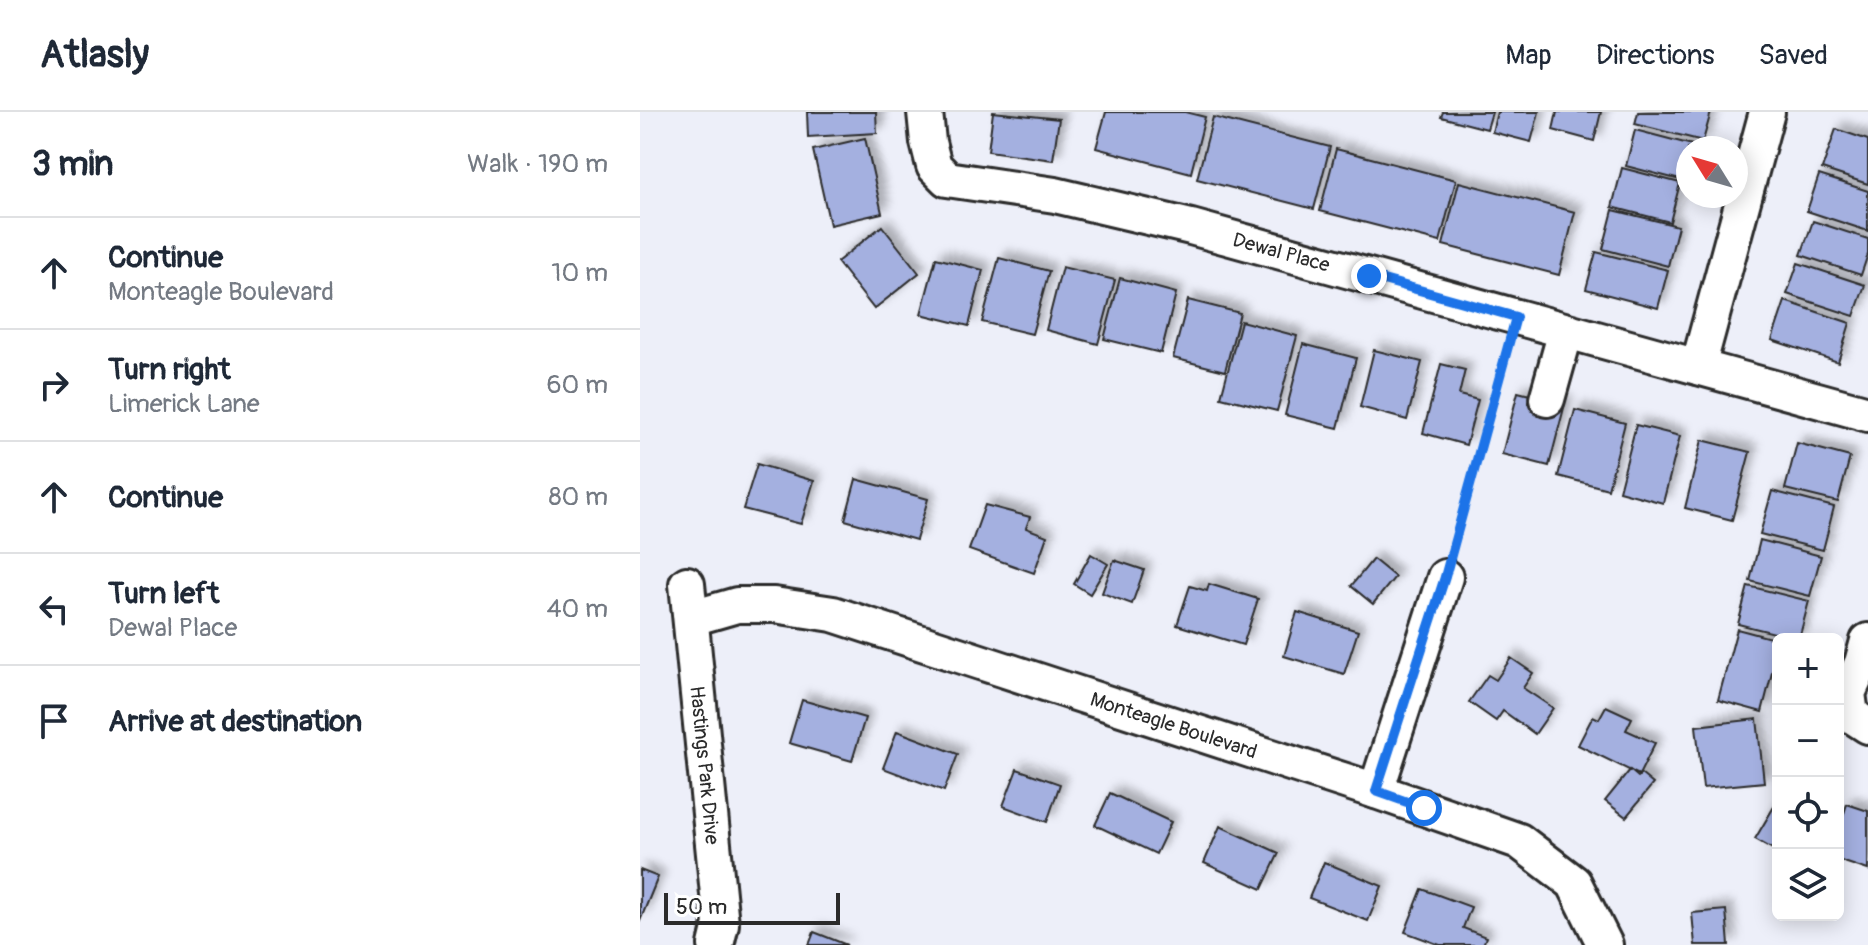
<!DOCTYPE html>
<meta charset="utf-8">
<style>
body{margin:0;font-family:Pangolin,sans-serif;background:#f2f2f3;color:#1f2937}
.controls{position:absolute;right:24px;bottom:24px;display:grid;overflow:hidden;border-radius:12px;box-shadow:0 4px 20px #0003}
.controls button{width:72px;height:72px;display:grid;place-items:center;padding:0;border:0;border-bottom:2px solid #e0e1e3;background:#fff;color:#1f2937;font:40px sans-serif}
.compass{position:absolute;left:1036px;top:24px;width:72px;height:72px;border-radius:50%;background:#fff;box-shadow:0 4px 20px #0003;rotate:307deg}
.scale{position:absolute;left:24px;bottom:20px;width:176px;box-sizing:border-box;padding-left:8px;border:4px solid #2b2b2b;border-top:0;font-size:22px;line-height:28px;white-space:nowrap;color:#2b2b2b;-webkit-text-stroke:6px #fff;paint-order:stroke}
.stop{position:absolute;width:24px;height:24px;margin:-18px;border:6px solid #1a73e8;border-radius:50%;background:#fff}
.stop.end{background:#1a73e8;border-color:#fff;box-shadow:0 2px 8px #0008}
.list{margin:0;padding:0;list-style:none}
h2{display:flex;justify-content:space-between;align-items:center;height:104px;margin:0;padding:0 32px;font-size:34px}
h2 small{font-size:26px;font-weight:400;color:#747a83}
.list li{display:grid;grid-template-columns:52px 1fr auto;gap:24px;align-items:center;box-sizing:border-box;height:112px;padding:0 32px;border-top:2px solid #e0e1e3}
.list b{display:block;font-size:30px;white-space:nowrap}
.list p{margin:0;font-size:26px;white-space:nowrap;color:#747a83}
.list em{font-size:26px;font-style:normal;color:#747a83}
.icon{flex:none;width:44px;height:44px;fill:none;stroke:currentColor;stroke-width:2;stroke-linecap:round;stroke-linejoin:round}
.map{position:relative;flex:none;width:1228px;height:833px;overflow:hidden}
header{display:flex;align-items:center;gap:48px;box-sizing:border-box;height:112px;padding:0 40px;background:#fff;border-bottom:2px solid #e0e1e3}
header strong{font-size:38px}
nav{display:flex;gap:44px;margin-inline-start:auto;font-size:28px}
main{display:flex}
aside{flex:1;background:#fff}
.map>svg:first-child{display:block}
.building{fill:#a4b0e0;stroke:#2b2b2b;stroke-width:2;filter:url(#shadow)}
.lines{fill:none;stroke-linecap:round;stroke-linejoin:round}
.minor-casing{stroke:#2b2b2b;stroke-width:40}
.path{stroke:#2b2b2b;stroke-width:4;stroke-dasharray:6 6;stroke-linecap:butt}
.minor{stroke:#fff;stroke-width:34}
.route{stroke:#1a73e8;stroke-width:10}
.labels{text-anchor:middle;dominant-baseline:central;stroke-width:8;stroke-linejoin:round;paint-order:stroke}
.street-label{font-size:20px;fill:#2b2b2b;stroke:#fff}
</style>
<header>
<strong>Atlasly</strong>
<nav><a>Map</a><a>Directions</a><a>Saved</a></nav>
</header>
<main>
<aside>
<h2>3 min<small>Walk · 190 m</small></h2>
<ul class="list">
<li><svg class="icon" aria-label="ahead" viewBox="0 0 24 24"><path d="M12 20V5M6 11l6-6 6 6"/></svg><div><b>Continue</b><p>Monteagle Boulevard</p></div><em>10 m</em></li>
<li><svg class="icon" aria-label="right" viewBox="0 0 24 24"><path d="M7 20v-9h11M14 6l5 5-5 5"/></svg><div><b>Turn right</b><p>Limerick Lane</p></div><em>60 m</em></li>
<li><svg class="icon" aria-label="ahead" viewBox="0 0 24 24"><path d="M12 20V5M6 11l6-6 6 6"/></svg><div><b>Continue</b></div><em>80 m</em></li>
<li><svg class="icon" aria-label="left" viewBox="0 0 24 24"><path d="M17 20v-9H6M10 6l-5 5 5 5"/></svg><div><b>Turn left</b><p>Dewal Place</p></div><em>40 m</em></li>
<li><svg class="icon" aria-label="arrive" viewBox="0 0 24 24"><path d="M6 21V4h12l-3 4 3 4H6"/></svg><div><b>Arrive at destination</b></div></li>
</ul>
</aside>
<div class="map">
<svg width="1228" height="833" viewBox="0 0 1228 833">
<defs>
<filter id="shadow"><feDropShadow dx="7" dy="-7" stdDeviation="4" flood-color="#0004"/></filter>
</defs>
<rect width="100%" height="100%" fill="#edeff9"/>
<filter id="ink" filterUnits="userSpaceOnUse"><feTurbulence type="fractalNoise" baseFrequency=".0125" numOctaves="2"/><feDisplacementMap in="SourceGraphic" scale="16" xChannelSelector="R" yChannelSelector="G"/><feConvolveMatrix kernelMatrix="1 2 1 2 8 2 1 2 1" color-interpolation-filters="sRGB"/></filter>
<g filter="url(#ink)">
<!-- building -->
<g class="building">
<path d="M167 0H236L237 21 168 25Z"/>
<path d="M353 0 419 7 413 48 348 39Z"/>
<path d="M466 0H545L565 5 551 61 456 36Z"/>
<path d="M803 0H852L847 17 801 5Z"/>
<path d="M857 0H899L891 30 852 20Z"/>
<path d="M917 0H961L954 29 913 18Z"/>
<path d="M998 0H1071L1063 29 995 12Z"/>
<path d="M573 5 690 35 674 97 557 67Z"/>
<path d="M1196 17 1228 28V72L1182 57Z"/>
<path d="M995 18 1060 35 1048 36V70L986 54Z"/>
<path d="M225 26 242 101 190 113 173 38Z"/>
<path d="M696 37 816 68 800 130 680 99Z"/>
<path d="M982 56 1040 71 1030 110 972 95Z"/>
<path d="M1179 63 1228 79V119L1167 99Z"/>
<path d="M819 70 935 100 919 163 803 133Z"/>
<path d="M973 98 1038 114 1028 154 963 137Z"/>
<path d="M1173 109 1228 127V142L1221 163 1161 143Z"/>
<path d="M242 114 279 161 234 197 197 150Z"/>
<path d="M956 140 1028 158 1018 196 946 177Z"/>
<path d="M296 146 343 158 329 214 281 202Z"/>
<path d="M359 146 409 159 392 222 342 210Z"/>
<path d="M1158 151 1225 173 1214 204 1147 182Z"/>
<path d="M422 155 475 168 458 232 406 218Z"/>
<path d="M480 166 536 181 521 241 464 227Z"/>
<path d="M548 188 600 201 585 259 533 246Z"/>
<path d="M1145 189 1210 211 1198 250 1132 228Z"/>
<path d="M601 209 657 224 637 299 581 285Z"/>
<path d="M663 232 716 246 698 316 645 303Z"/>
<path d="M734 238 782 250 767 308 720 295Z"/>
<path d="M801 252 825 258 819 283 838 288 826 333 783 321Z"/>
<path d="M878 280 925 292 909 354 862 342Z"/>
<path d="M935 298 985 311 968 377 918 364Z"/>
<path d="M996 313 1040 324 1023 391 979 379Z"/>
<path d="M1062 328 1110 340 1092 408 1045 396Z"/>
<path d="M1157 331 1210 345 1198 390 1145 377Z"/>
<path d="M117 352 174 369 161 412 103 397Z"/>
<path d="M216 367 288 387 276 428 205 408Z"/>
<path d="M1132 379 1194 395 1183 438 1120 422Z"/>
<path d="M345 393 390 405 386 416 407 424 394 461 329 438Z"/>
<path d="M1120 428 1181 444 1170 484 1110 469Z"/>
<path d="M451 442 468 452 450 482 434 472Z"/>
<path d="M733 447 755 465 733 492 711 474Z"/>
<path d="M474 448 504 458 492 492 462 481Z"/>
<path d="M569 472 618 487 603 533 537 513 550 474 567 479Z"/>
<path d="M1108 474 1169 489 1159 527 1098 512Z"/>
<path d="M657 500 718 519 704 562 644 544Z"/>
<path d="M1097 517 1138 528V537L1122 600 1078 588Z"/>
<path d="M871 546 893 561 883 576 913 596 895 622 863 599 856 609 829 590 848 563 856 568Z"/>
<path d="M162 588 225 606 212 649 149 631Z"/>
<path d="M966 594 992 606 986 618 1015 631 999 663 938 633 953 604 959 607Z"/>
<path d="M1117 607 1124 670 1063 676 1056 614Z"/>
<path d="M257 619 318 642 304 679 243 656Z"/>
<path d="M377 657 420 672 407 710 363 694Z"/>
<path d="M990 658 998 665 1001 662 1013 672 986 705 965 689Z"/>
<path d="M470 681 531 710 516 742 455 713Z"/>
<path d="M1138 688V740L1115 727Z"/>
<path d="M1207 692 1228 699V758L1198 748V720Z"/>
<path d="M580 714 639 741 622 777 564 751Z"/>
<path d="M684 750 742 774 728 809 669 786Z"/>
<path d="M0 758 18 765 0 809Z"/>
<path d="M782 777 831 795 823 816 846 825 843 833H800L765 820Z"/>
<path d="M1086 798 1089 833H1055L1052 801Z"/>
<path d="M174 820 207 833H169Z"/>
</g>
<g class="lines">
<!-- minor casing -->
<g class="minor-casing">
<g id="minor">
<path id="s1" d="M285 0 288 30 294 54 307 67 415 83 551 115 1228 302"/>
<path d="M1058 255 1127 0"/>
<path d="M907 287 926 219"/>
<path id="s2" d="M47 472 81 812 76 833"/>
<path id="s3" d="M52 506 97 493H134L193 502 736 679 879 729 934 771 965 833"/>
<path d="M1228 529 1222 551 1208 581 1211 603 1228 614"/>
<path d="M736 679 805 465"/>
</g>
</g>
<!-- path -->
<path class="path" d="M813 438 869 230"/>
<!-- minor -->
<use href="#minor" class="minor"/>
</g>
</g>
<g class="lines" filter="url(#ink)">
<!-- route -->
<path class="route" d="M729 164 876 205 805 465 736 679 784 696"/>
</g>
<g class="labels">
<!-- street labels -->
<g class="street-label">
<text stroke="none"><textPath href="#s1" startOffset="416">Dewal Place</textPath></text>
<text stroke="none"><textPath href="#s3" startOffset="502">Monteagle Boulevard</textPath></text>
<text stroke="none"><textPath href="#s2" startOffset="182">Hastings Park Drive</textPath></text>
</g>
</g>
</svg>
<div class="controls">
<button>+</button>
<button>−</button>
<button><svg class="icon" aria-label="locate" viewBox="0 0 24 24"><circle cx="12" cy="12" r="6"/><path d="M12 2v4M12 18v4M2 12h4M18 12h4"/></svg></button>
<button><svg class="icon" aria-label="layers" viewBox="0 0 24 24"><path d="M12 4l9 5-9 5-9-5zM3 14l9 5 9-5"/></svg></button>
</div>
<svg class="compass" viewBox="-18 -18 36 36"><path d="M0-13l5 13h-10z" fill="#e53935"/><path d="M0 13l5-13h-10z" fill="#747a83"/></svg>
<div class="scale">50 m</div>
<div class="stop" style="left:784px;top:696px"></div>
<div class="stop end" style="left:729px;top:164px"></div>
</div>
</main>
